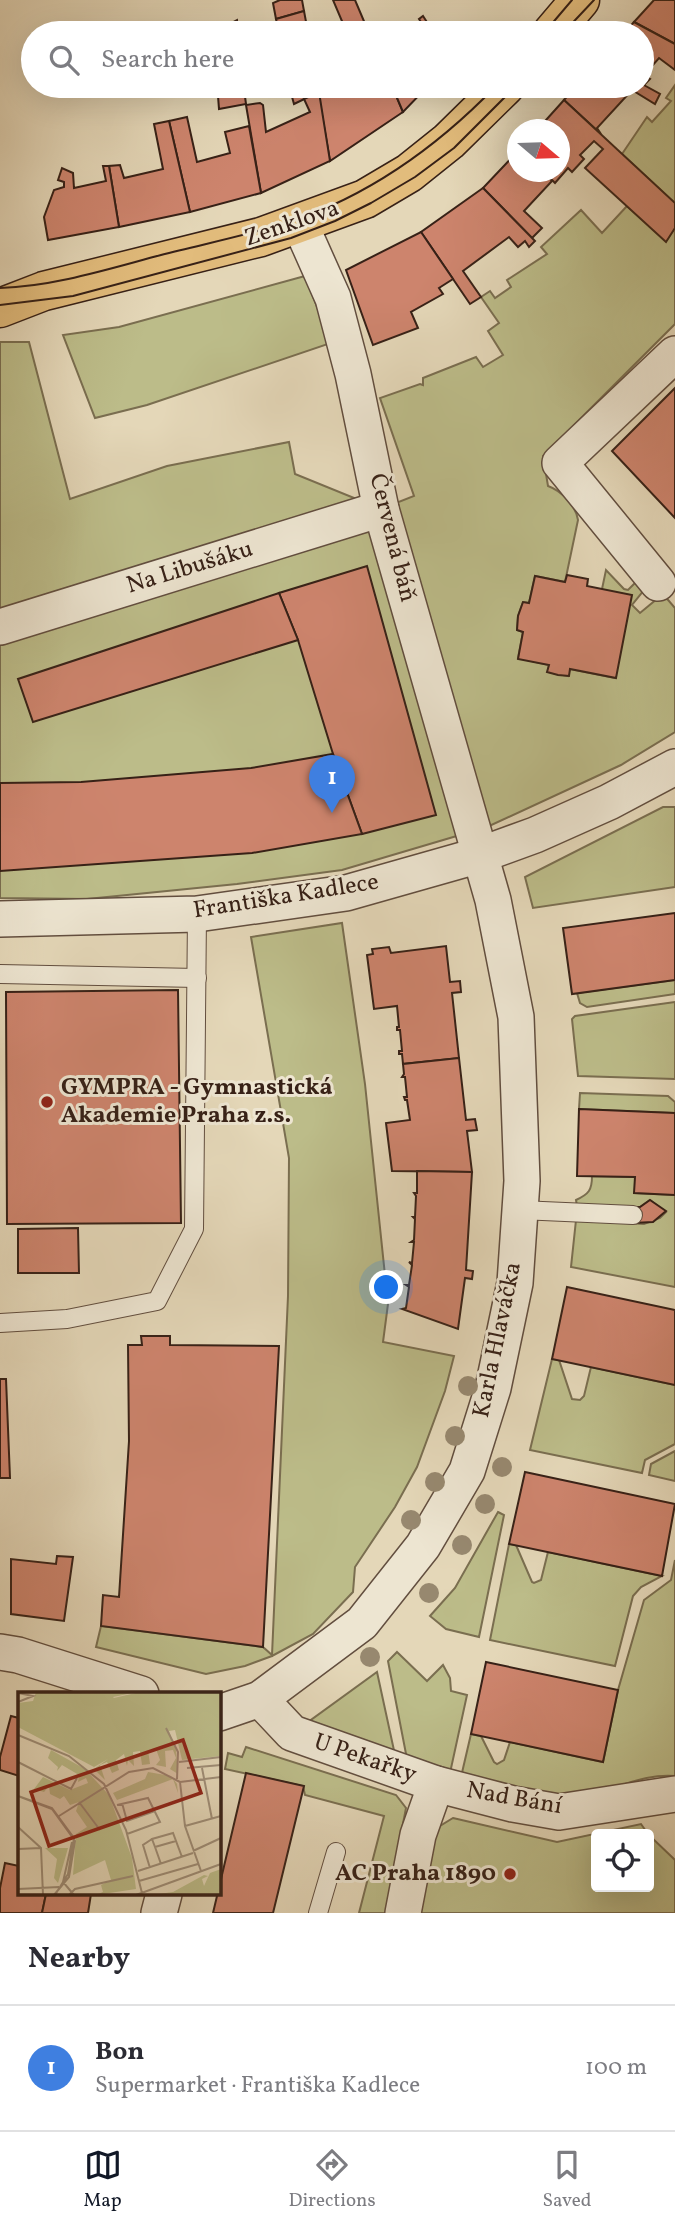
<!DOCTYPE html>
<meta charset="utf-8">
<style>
body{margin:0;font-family:Vollkorn,serif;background:#f2f2f3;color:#2b2b33}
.controls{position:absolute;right:21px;bottom:21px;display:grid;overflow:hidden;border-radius:7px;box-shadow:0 7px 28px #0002}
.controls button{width:63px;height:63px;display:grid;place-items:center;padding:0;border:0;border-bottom:2px solid #e1e1e2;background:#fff;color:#2b2b33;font:35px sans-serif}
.compass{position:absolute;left:507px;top:119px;width:63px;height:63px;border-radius:50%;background:#fff;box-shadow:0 7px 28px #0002;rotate:109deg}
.you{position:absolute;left:387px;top:1288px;width:24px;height:24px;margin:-18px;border:5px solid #fff;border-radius:50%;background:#1a73e8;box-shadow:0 0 0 10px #1a73e833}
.badge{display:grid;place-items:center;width:46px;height:46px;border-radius:50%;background:#111827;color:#fff;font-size:23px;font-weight:700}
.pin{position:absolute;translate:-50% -58px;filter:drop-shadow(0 2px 4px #0008)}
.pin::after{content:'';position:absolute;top:37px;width:24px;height:21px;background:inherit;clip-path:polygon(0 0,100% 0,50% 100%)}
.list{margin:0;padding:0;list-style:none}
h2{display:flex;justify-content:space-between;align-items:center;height:91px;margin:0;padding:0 28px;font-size:30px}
h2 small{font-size:23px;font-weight:400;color:#7c7c81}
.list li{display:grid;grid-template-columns:46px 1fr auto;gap:21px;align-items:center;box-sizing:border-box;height:126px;padding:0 28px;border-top:2px solid #e1e1e2}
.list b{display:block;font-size:26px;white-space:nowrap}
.list p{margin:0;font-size:23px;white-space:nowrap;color:#7c7c81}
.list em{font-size:23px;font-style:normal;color:#7c7c81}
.icon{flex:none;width:38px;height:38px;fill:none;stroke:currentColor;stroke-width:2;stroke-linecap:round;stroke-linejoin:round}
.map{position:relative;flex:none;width:675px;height:1913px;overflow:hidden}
.search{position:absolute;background:#fff;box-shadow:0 7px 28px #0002;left:21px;right:21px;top:21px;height:77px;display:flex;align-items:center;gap:18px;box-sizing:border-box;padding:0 24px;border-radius:38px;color:#7c7c81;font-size:26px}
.sheet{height:217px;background:#fff}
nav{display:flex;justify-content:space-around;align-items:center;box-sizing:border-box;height:98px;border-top:2px solid #e1e1e2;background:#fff;font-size:19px;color:#7c7c81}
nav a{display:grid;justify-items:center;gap:4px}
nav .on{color:#111827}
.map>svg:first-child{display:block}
.green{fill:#bcbc89;stroke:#7a6e50;stroke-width:2}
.building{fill:#cd846d;stroke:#372117;stroke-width:2}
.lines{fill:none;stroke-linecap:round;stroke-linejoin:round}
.lane-casing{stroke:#624e3f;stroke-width:20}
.street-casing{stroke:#624e3f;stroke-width:38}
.primary-casing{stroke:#372117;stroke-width:41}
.lane{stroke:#ede5d1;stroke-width:18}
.street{stroke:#ede5d1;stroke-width:35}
.primary{stroke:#e2bc7c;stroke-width:38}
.tram{stroke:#372117;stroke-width:2}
.tree{fill:#97886f}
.poi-dot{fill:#8f2418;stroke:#ede5d1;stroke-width:2.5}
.labels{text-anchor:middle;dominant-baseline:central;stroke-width:6;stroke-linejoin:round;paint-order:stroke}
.street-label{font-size:24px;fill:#372117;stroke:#ede5d1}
.poi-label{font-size:24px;font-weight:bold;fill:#372117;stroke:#ede5d1;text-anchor:start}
.inset-road{fill:none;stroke:#9f8e78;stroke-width:2}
.view{fill:#8f2418;fill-opacity:0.15;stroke:#8f2418;stroke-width:3.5}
.inset-edge{fill:none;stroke:#372117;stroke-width:3.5}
</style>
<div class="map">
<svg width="675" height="1913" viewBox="0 0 675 1913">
<rect width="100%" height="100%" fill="#e4d7b8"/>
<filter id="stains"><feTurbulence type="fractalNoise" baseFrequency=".00286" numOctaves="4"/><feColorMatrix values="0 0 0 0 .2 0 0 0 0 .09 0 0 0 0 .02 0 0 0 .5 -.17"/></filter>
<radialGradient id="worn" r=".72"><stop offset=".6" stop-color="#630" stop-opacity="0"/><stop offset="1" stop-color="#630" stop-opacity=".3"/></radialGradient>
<!-- green -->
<g class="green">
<path d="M675 85V203L622 154 647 117 652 122 671 101 666 98Z"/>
<path d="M627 206 666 241 675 228V324L543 456 548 486C562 491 576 506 578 520L565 582 535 576 529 603 523 602 518 616 517 630 523 632 518 658 549 665 548 672 568 676 570 669 615 678 602 589 606 570 624 589 628 590 636 582 644 590 632 605 640 613 663 594 675 608V732L621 765 487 827 342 870 237 884 87 899 0 898V342H29L70 499 167 466 289 442 295 474 381 509 414 496 380 398 420 384 423 385V378L476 357 483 367 503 355 488 331 499 323 481 297 490 291 495 298 511 287 507 280 547 254 541 247 581 210 602 233Z"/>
<path d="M305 276 331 343 147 405 95 418 63 335 119 327Z"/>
<path d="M663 807H675V887L533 908 525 877Z"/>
<path d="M342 923 365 1084 388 1304 383 1342 454 1356 445 1391 417 1467 395 1507 355 1567 353 1592 313 1634 272 1656 245 1666 206 1674 96 1647 101 1626 263 1647 272 1655 288 1296 289 1158 251 937Z"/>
<path d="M675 980V994L587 1007 580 1003 577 993Z"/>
<path d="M675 1002V1079L578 1076 572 1019 575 1016Z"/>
<path d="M580 1093 668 1096 675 1102V1113L579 1109Z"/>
<path d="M592 1176 635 1177V1193L675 1195V1287L571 1267 576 1220 644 1224 660 1218 666 1212 650 1200 640 1207H634L577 1206 576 1200C589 1194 592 1190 592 1176Z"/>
<path d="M552 1359 559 1360 572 1399 580 1400 584 1396 591 1367 675 1385V1444L645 1460 642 1473 530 1450Z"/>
<path d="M675 1451V1481L649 1475 651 1464Z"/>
<path d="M498 1512 504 1515 479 1637 446 1629 430 1616 455 1588Z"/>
<path d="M509 1544 516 1545 532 1582 534 1583 541 1580 548 1552 662 1576 641 1587 633 1596 615 1666 490 1640Z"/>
<path d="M675 1560V1776C644 1773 615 1790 584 1795 542 1802 502 1787 461 1777L471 1734 481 1736 494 1762 497 1764 504 1760 510 1742 603 1762 618 1690 644 1600 671 1580Z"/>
<path d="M397 1652 427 1681 443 1665 450 1678 451 1691 467 1695 450 1773 407 1759 388 1661Z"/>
<path d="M377 1672 395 1755 304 1725Z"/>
<path d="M246 1747 396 1795 406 1808 386 1913H359L384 1816 305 1795 303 1786 225 1769 228 1753 242 1757Z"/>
<path d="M453 1818 557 1842 641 1824 648 1834H596V1887H649V1835L675 1860V1913H417L432 1840 440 1826Z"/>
</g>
<!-- building -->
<g class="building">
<path d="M280 0H302L304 11 276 19 273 3Z"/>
<path d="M333 0H355L369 33H347Z"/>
<path d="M654 0H675V44L634 22Z"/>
<path d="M304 11 307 27 279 33 276 19Z"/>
<path d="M423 16 434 33H415L423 25 419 19Z"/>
<path d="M237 20 238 33H213Z"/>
<path d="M634 22 675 44V70L659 58 644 75 650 79 644 85 642 84V33H624Z"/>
<path d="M642 84 660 94 655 104 632 90 597 128 601 134 564 100 576 86Z"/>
<path d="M216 86H244V89L218 96Z"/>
<path d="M289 86H317L319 92 294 104Z"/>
<path d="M317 86H326V90L329 91 336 86H392L403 112 330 161Z"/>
<path d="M392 86H428L403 112Z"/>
<path d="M244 89 246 104 219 109 218 96Z"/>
<path d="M319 92 330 161 261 193 246 105 260 103 263 105 266 132 310 112 304 99Z"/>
<path d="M564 100 675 203V228L666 242 585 168 603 149 594 141 580 155 584 159 572 172 568 168 555 183 544 172H560V130H537Z"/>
<path d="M187 117 197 162 230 153 225 132 249 126 261 193 190 212 169 121Z"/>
<path d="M169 121 190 212 119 227 109 166 120 165 124 178 163 169 154 124Z"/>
<path d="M518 151V172H544L552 181 524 211 542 228 532 238 483 188Z"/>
<path d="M103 166H109L119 227 48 240 44 217 54 190 64 187V182L58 180 62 168 73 173 74 188 106 181Z"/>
<path d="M483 188 535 241 529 247 525 241 518 247 509 237 463 271 481 297 470 304 421 232Z"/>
<path d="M421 232 453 279 439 288 443 294 411 312 418 328 373 345 346 270Z"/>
<path d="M675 388V518L612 451Z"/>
<path d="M367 566 436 815 362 834 333 754 298 640 279 593Z"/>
<path d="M567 575 588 579 587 586 632 595 616 678 570 669 569 676 558 675 547 672 549 665 518 659 523 632 517 630 518 616 523 602 529 603 535 576 565 582Z"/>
<path d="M279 593 298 640 33 722 18 679Z"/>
<path d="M333 754 362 834 252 853 0 871V783L81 782 251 768Z"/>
<path d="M675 913V980L572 994 563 928Z"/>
<path d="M446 946 450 982 460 981 461 992 452 993 459 1058 403 1064 402 1054H399V1051H402L400 1030H397V1027H399L397 1006 374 1009 367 955 373 954 372 949 389 947 391 953Z"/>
<path d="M178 990 181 1223 7 1224 6 992Z"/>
<path d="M459 1058 466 1120 475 1119 477 1130 467 1131 472 1172 392 1171 386 1123 410 1120 407 1100H405L404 1097H407L405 1077H402L404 1074 403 1064Z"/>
<path d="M579 1109 675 1113V1195L634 1193 635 1177 577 1176Z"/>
<path d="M417 1171 472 1172 466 1270 473 1271 472 1279 465 1278 458 1329 402 1309 406 1308 409 1287 406 1285H409L412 1265 409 1262 412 1263 414 1242H411L414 1240 415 1219 413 1217H415L416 1196 414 1193H417Z"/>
<path d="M650 1200 666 1211 653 1222 633 1223 634 1207H640Z"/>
<path d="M78 1228 79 1273H18V1229Z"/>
<path d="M567 1287 675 1310V1385L552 1359Z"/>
<path d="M141 1336H170V1345L279 1346 263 1647 101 1626 103 1595 119 1597 129 1441 128 1345H142Z"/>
<path d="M0 1379H6L10 1478H0Z"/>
<path d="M525 1472 675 1504 662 1576 509 1544Z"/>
<path d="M57 1556 73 1557 64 1621 11 1614V1559L56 1564Z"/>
<path d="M486 1662 618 1690 603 1762 471 1734Z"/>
<path d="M11 1716 19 1718V1776L0 1770V1757Z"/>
<path d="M246 1773 304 1786 273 1913H213Z"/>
<path d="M5 1863 19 1866V1894H46L42 1913H0V1888Z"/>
<path d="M46 1894H91L88 1913H42Z"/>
</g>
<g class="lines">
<!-- lane casing -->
<g class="lane-casing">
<g id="lane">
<path d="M0 974 197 978"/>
<path d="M520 1210 633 1215"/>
<path d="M0 1323 67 1319 157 1301 194 1229 197 914"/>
<path d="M318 1913 336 1852"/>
</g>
</g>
<!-- street casing -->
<g class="street-casing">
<g id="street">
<path d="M658 583 560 463 675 354"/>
<path d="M0 627 381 509"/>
<path d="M0 919 197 914 346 893 480 855 535 835 609 802 675 767"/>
<path d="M0 1652 18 1655 141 1694"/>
<path d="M260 1699 292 1733 436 1784 513 1804 559 1812 675 1794"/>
<path d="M219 1713 260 1699 362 1623 423 1546 467 1471 493 1388 515 1283 522 1181 516 1017 493 900 381 509 353 374 333 298 300 224"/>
<path d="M159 1913 164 1894"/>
<path d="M403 1913 418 1835 436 1784"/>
</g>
</g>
<!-- primary casing -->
<g class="primary-casing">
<g id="primary">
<path d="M552 33 580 0"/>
<path d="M0 308 44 291 261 237 365 199 409 173 449 141 505 86"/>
</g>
</g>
<!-- lane -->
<use href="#lane" class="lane"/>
<!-- street -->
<use href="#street" class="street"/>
<!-- primary -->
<use href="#primary" class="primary"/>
<!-- tram -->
<g class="tram">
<path d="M544 33 572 0"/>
<path d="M563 33 594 0"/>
<path d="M0 288C55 286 108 269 161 255 204 244 248 235 290 222 370 195 438 146 496 86"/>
<path d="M0 305 73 296 291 238 335 221 371 203 415 177 454 148 516 86"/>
</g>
</g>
<!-- trees -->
<g class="tree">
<circle cx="468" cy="1386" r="10"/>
<circle cx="455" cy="1436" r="10"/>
<circle cx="502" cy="1467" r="10"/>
<circle cx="435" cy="1482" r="10"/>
<circle cx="485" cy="1504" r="10"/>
<circle cx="411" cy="1520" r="10"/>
<circle cx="462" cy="1545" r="10"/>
<circle cx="429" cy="1593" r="10"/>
<circle cx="370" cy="1657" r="10"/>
</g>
<!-- markers -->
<g class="poi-dot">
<circle cx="47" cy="1102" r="7"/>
<circle cx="510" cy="1874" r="7"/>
</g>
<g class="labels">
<!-- street labels -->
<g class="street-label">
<text transform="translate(292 224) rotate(-19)">Zenklova</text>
<text transform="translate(392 538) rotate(76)">Červená báň</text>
<text transform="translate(190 568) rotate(-17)">Na Libušáku</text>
<text transform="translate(286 897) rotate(-9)">Františka Kadlece</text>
<text transform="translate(498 1340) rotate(-78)">Karla Hlaváčka</text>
<text transform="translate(365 1759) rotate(19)">U Pekařky</text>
<text transform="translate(514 1799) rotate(10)">Nad Bání</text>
</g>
<!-- poi labels -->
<g class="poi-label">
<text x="61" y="1088">GYMPRA - Gymnastická<tspan x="61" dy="28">Akademie Praha z.s.</tspan></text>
<text x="496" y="1874" text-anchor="end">AC Praha 1890</text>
</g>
</g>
<!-- overview -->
<g transform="translate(18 1692)">
<rect width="203" height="203" fill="#e4d7b8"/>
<path d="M18 0H119L95 5 96 6 122 0H203V64L164 68 157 38 151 39 158 58 160 82 152 77 158 66 155 58 147 59 148 75 138 73 142 68 138 57 130 58 132 72 124 73 122 59 115 60 116 74 110 68 109 74 106 62 98 68 101 78 94 81 89 70 82 73 87 88 76 77 90 67 76 75 0 35V11L15 9ZM33 58 67 77 91 103 114 166 118 197 78 203 85 200 83 193 93 188 87 168 55 183 58 142 69 135 58 119 61 110 52 113 46 104 42 107 32 102 31 94 26 100 16 97 25 85 52 98 70 91 68 86 60 90 61 83 44 73 39 79 40 75 30 66ZM130 80 153 84 159 92 160 101 155 87 99 108 95 101 127 87ZM27 156H50L40 191 36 186 39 167ZM203 177V203H133L155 200 186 183 190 184 184 187 186 194 192 181Z" fill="#bcbc89"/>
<path class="inset-road" d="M0 1 15 4 0 10M148 36 160 60 159 87M0 43 51 64 86 92 108 138 124 201M0 70 53 97 59 86M161 70 203 65M169 76 203 73M184 76 194 127M162 90 167 134 183 179M162 90 203 85M0 104 34 117 57 149 51 185 36 203M0 104 34 116 56 146 50 182 37 203M61 110 82 138M104 111 109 129 137 119M99 113 130 106 142 130 109 142M41 124 111 80 135 76 162 90M167 134 203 124M0 135 23 156 25 203M54 150 45 190 56 203M137 155 134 147 155 141 164 165M0 157 23 156M175 159 203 146M143 172 137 155 158 149M132 176 125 153 134 147M120 179 175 161M121 189 180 172M0 197 41 195M51 203 57 197 115 184M118 203 203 172"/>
<path class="view" d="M165 48 183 101 31 154 13 100Z"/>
<rect width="203" height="203" class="inset-edge"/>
</g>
<rect width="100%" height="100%" filter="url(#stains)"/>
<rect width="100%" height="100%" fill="url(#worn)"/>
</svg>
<div class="controls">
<button><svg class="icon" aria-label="locate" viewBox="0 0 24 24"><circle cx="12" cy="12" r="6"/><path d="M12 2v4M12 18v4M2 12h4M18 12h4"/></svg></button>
</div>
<svg class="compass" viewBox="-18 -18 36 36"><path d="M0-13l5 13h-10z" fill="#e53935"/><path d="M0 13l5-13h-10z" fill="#7c7c81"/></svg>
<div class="you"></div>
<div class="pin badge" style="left:332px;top:813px;background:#3f7fe0">1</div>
<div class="search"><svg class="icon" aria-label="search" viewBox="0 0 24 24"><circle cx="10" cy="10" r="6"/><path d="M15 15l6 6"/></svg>Search here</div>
</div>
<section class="sheet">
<h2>Nearby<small></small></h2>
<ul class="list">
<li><span class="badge" style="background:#3f7fe0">1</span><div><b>Bon</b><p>Supermarket · Františka Kadlece</p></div><em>100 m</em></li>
</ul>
</section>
<nav>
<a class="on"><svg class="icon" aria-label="map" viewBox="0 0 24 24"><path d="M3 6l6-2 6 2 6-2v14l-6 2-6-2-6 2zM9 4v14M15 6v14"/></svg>Map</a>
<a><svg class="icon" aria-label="directions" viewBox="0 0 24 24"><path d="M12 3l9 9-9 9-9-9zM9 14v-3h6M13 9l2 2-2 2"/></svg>Directions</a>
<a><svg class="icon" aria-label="saved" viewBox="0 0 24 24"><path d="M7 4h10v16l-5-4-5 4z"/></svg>Saved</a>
</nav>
